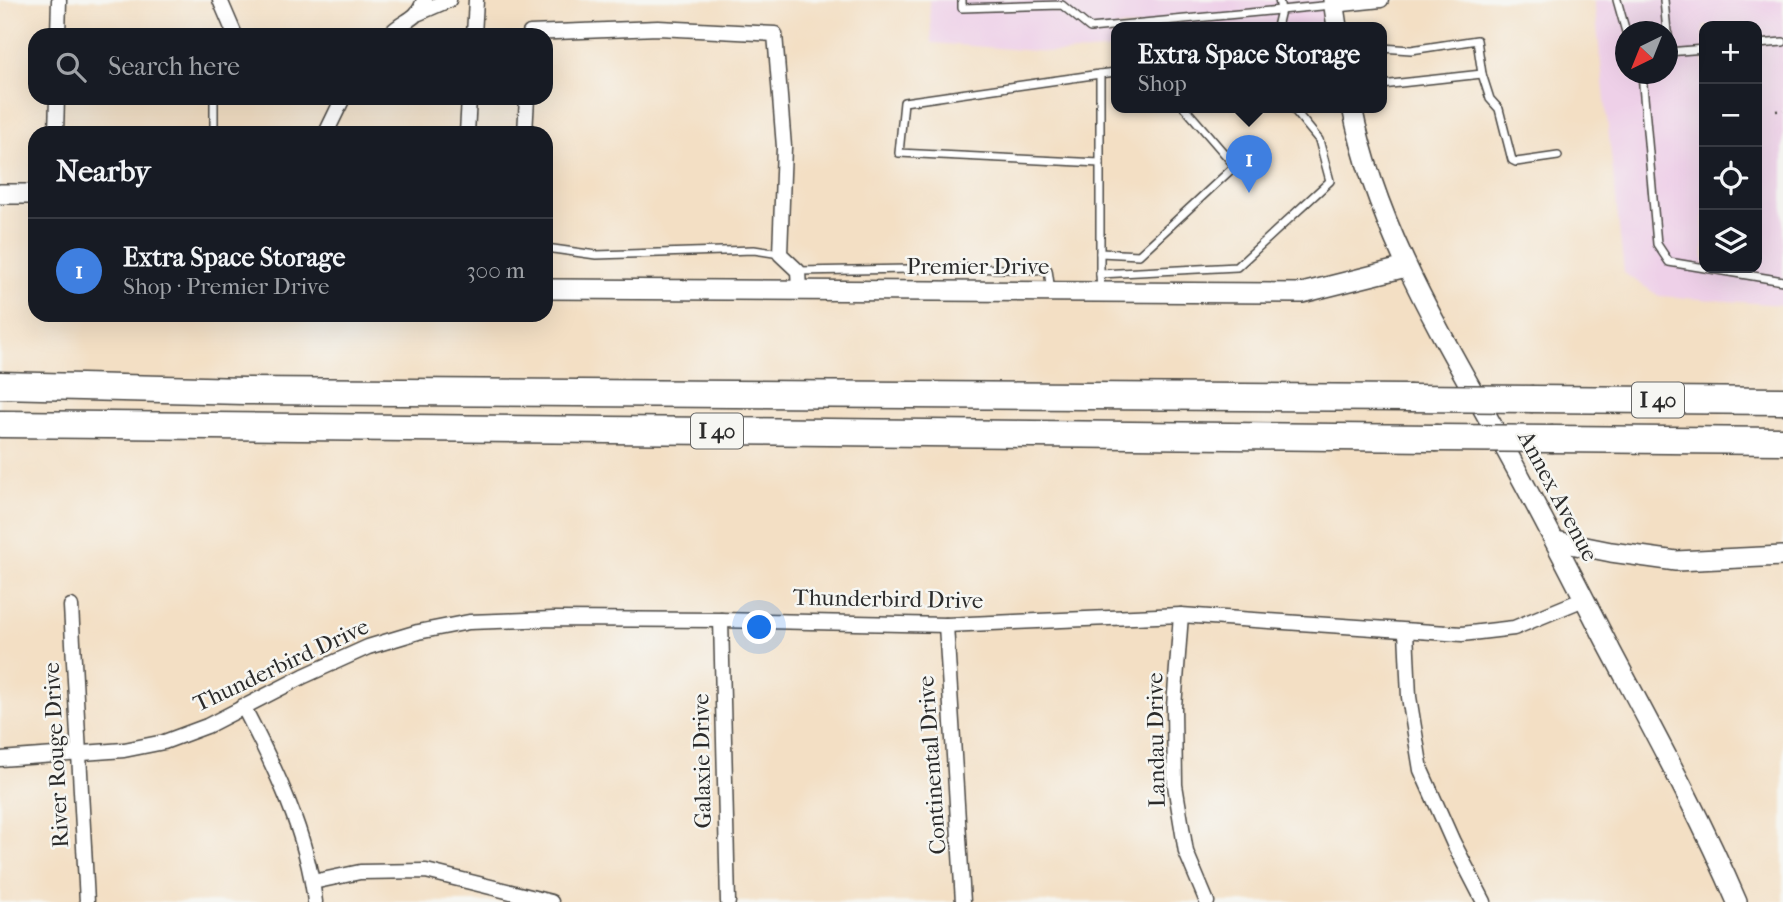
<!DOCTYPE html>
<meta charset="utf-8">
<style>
body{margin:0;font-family:"IM FELL French Canon",serif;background:#20242c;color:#f1f3f6}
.controls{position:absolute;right:21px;top:21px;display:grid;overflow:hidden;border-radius:14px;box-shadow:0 7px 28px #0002}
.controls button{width:63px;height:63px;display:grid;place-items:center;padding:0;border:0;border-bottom:2px solid #363941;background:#171b24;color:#f1f3f6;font:35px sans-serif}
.compass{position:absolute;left:1615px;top:21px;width:63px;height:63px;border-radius:50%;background:#171b24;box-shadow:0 7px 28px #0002;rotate:223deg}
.you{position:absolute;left:760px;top:628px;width:24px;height:24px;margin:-18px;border:5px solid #fff;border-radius:50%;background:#1a73e8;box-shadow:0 0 0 10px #1a73e833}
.badge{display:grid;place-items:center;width:46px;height:46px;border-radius:50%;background:#7c3aed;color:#fff;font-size:23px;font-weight:700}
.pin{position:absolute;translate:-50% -58px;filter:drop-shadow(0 2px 4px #0008)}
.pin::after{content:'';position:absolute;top:37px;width:24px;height:21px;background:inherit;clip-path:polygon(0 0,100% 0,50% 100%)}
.popup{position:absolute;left:1111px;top:22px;width:276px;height:91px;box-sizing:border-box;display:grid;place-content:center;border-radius:14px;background:#171b24;filter:drop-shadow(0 2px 5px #0005);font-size:23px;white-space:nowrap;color:#9ea1a6}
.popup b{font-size:26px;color:#f1f3f6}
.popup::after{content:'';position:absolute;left:50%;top:100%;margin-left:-14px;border:14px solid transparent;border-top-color:#171b24}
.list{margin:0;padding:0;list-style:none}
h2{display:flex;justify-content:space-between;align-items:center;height:91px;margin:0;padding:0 28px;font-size:30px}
h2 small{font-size:23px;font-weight:400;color:#9ea1a6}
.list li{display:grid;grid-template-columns:46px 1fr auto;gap:21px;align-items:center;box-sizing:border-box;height:105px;padding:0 28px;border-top:2px solid #363941}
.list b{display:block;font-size:26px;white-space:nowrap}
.list p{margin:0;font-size:23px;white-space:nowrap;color:#9ea1a6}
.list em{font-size:23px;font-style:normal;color:#9ea1a6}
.icon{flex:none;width:38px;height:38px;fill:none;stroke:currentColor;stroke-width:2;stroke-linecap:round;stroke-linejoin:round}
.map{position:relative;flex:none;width:1783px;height:902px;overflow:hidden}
.search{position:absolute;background:#171b24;box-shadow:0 7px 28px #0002;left:28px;top:28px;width:525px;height:77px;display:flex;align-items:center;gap:18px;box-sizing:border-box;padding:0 24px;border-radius:21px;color:#9ea1a6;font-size:26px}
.panel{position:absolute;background:#171b24;box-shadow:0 7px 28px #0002;left:28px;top:126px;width:525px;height:196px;border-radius:21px}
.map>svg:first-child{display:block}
.built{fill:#eed0e8;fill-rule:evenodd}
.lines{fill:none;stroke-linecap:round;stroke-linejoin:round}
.service-casing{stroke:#494642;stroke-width:10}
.minor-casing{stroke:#494642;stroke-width:17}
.tertiary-casing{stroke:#494642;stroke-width:22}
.motorway-casing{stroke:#494642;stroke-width:29}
.path{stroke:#494642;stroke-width:2.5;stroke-dasharray:2 5;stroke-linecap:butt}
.service{stroke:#fff;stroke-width:7}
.minor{stroke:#fff;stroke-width:14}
.tertiary{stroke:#fff;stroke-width:19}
.motorway{stroke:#fff;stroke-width:26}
.motorway-bridge-casing{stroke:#494642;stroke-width:29;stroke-linecap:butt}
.motorway-bridge{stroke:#fff;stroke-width:26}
.labels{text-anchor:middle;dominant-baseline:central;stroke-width:5;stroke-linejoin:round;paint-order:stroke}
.shield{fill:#f6f6f2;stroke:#686867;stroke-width:2}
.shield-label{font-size:21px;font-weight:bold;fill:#2b2b2b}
.street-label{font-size:23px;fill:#2b2b2b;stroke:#f6f6f2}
</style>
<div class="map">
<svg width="1783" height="902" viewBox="0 0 1783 902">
<rect width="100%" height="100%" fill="#f6f6f2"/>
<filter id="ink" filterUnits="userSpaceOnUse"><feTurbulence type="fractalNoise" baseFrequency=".0143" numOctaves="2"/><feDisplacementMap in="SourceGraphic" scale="14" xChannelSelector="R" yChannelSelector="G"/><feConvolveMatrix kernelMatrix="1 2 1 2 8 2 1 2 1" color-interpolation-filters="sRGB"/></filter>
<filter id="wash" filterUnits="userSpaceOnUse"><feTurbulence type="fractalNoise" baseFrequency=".00686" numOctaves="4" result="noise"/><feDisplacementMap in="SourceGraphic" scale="28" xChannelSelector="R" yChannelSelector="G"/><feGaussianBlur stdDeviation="1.57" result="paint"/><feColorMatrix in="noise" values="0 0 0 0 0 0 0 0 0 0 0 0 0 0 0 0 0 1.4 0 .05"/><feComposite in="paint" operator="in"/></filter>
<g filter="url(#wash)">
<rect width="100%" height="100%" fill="#f3dfc4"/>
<!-- built -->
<g class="built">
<path d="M929 0H1326L1330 26 1116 27V49L1062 53 932 43Z"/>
<path d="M1594 0H1783V305L1659 296 1624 273ZM1704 26H1757V268H1704ZM1626 32H1668V74H1626Z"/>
</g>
</g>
<g filter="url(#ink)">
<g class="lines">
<!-- service casing -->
<g class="service-casing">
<g id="service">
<path d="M962 0V8L1062 5 1090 28 1332 5"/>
<path d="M1617 0 1626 32"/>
<path d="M1664 0 1667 32"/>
<path d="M1277 27 1281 10 1279 0"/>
<path d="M1668 34 1670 52"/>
<path d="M1757 44 1783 42"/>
<path d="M1382 48 1411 50 1477 40 1482 74 1490 99 1499 109 1512 160 1516 162 1558 156"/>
<path d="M1668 52 1704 49"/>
<path d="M1116 72 1100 74V253L1139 255 1235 166 1184 107"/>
<path d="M1100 74 904 102 899 153 1100 163"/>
<path d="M1642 74 1657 244 1669 262 1783 281"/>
<path d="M1382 85 1482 74"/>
<path d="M214 133V98"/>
<path d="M546 248 596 255 754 250 780 254"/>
<path d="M798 271 965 268 1048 270 1051 291"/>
<path d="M1100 274V253"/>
<path d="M1101 291 1100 274 1237 267 1330 181 1319 140 1292 107"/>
</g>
</g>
<!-- minor casing -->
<g class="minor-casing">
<g id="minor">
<path d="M220 0 235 35"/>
<path d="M1333 5 1381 0"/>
<path d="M419 13 449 0"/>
<path d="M58 35 59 0"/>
<path d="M389 35C404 18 416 23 424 0"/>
<path d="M474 35 476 0"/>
<path d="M530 35V33L658 28 775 34 784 147 780 254 798 271 799 290"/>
<path d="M56 133 57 98"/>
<path d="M326 133 343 98"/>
<path d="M467 133 469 98"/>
<path d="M525 133 527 98"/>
<path d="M71 606 87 902"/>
<path d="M1181 615 1174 707 1175 785 1186 852 1207 902"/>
<path d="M721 620 728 902"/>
<path d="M946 625 963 902"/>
<path d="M1406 631 1409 697 1421 770 1453 842 1484 902"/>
<path d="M243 706C275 768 307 832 315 902"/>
<path d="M0 759 124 750 164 742 207 726 304 676 368 647 418 632 469 622 553 619 721 620 946 625 1181 615 1462 634 1514 628 1584 599"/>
<path d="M313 882 360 872 426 871 551 902"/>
</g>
</g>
<!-- tertiary casing -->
<g class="tertiary-casing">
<g id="tertiary">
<path d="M1333 0 1337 27"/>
<path d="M1352 107C1377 233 1447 343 1508 454 1544 519 1577 585 1611 651 1655 734 1700 816 1737 902"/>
<path d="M0 194H35"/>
<path d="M546 289 1302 293 1406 267"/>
<path d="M1556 541 1611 552 1676 561 1783 556"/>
</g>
</g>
<!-- motorway casing -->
<g class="motorway-casing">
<g id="motorway">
<path d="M0 385 244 391 1408 398"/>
<path d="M1533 399 1783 401"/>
<path d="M0 424 1435 438"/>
<path d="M1553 439 1783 441"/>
</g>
</g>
<!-- path -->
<path class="path" d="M1776 111 1783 110"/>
<!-- service -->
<use href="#service" class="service"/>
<!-- minor -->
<use href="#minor" class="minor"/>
<!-- tertiary -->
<use href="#tertiary" class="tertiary"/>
<!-- motorway -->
<use href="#motorway" class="motorway"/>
<!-- motorway-bridge casing -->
<g class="motorway-bridge-casing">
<g id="motorway-bridge">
<path d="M1408 398 1533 399"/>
<path d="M1435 438 1553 439"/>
</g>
</g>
<!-- motorway-bridge -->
<use href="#motorway-bridge" class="motorway-bridge"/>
</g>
</g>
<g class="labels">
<!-- shield labels -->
<g class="shield">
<rect x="1632" y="382.5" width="52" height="35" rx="5"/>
<rect x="691" y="413.5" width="52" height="35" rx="5"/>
</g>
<g class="shield-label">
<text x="1658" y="400">I 40</text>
<text x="717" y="431">I 40</text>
</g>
<!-- street labels -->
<g class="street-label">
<text x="978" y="266">Premier Drive</text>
<text transform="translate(1558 496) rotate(62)">Annex Avenue</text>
<text transform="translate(888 599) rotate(1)">Thunderbird Drive</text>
<text transform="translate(281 665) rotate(-25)">Thunderbird Drive</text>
<text transform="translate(1156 740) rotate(-91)">Landau Drive</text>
<text transform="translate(56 755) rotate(-93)">River Rouge Drive</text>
<text transform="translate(702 761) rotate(-91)">Galaxie Drive</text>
<text transform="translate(932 765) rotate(-94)">Continental Drive</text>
</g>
</g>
</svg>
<div class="controls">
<button>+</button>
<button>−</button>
<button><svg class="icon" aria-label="locate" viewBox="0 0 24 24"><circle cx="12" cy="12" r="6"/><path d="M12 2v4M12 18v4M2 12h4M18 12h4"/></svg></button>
<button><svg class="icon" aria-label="layers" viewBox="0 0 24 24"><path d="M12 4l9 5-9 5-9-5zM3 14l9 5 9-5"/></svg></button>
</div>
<svg class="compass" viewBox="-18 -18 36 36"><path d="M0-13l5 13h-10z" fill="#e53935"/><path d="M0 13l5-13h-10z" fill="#9ea1a6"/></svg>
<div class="you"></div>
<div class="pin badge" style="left:1249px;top:193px;background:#3f7fe0">1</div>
<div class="popup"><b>Extra Space Storage</b>Shop</div>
<div class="search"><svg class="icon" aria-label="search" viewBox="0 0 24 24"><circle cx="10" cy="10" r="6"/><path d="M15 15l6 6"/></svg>Search here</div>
<section class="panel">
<h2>Nearby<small></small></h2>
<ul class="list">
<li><span class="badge" style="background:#3f7fe0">1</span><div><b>Extra Space Storage</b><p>Shop · Premier Drive</p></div><em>300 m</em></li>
</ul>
</section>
</div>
